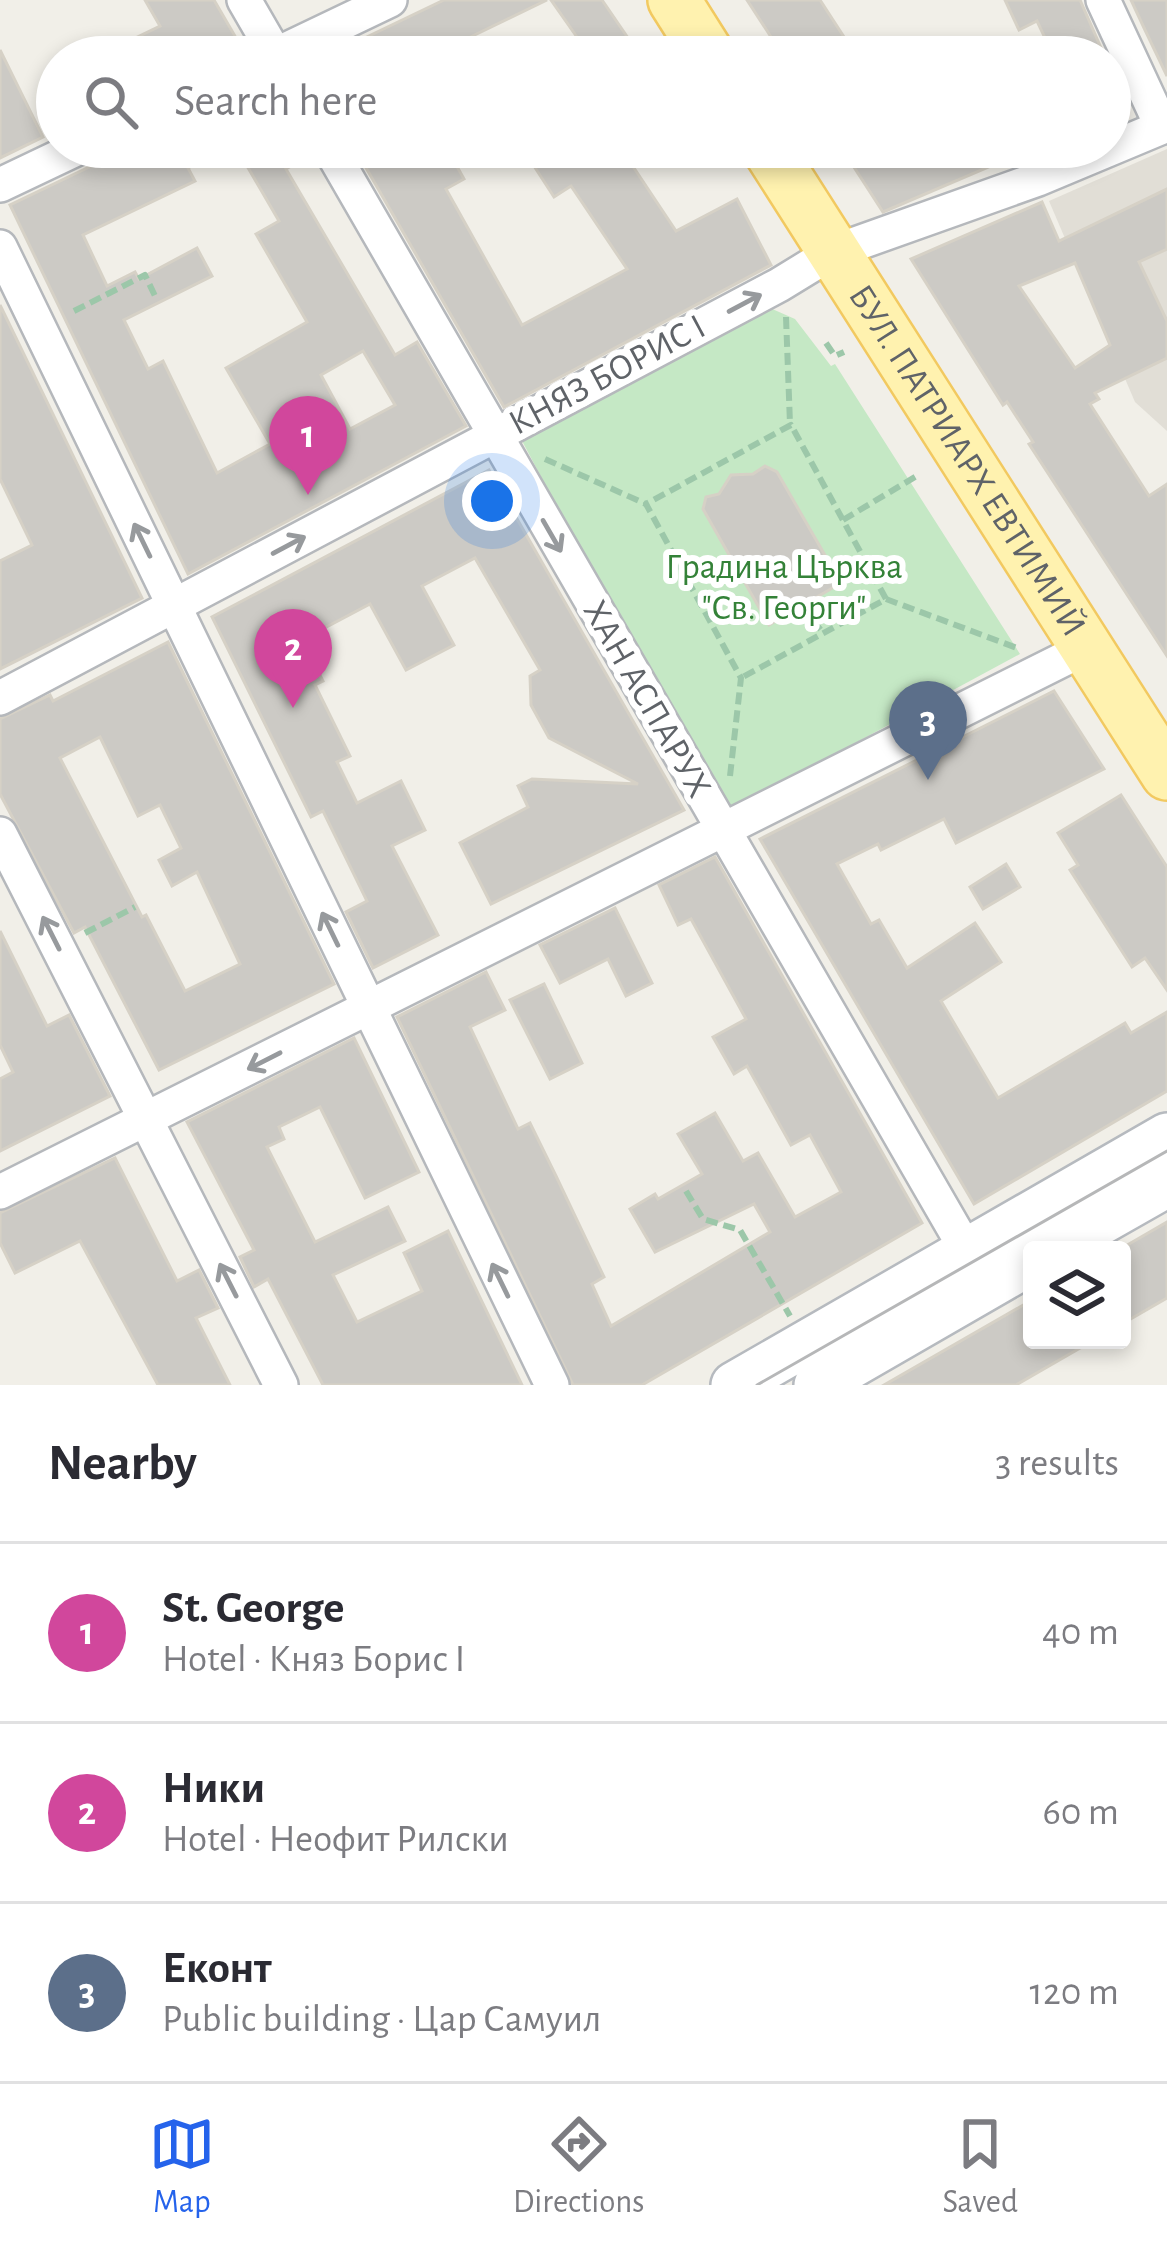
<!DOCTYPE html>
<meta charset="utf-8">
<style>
body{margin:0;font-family:"Alegreya Sans",sans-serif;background:#f7f7f7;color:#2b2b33}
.controls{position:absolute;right:36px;bottom:36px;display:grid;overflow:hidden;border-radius:12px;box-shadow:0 6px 18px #0003}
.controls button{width:108px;height:108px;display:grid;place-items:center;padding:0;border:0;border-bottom:3px solid #e1e1e2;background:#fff;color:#2b2b33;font:60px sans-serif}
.you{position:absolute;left:492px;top:501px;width:42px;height:42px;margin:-30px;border:9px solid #fff;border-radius:50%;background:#1a73e8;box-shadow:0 0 0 18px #1a73e833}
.badge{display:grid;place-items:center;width:78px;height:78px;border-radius:50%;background:#2563eb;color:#fff;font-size:39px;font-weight:700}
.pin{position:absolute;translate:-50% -99px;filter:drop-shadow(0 3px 6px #0008)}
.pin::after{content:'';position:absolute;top:63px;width:42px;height:36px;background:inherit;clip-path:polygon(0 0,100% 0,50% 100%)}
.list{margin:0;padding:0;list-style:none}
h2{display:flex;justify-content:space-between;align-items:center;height:156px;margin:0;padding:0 48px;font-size:51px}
h2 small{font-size:39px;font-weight:400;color:#7c7c81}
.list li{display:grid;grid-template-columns:78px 1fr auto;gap:36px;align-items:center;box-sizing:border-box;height:180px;padding:0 48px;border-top:3px solid #e1e1e2}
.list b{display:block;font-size:45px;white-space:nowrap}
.list p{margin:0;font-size:39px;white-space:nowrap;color:#7c7c81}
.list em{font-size:39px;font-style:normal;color:#7c7c81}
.icon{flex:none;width:66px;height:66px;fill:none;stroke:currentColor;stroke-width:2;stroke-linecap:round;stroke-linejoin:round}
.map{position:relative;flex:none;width:1167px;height:1385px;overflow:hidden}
.search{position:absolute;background:#fff;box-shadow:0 6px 18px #0003;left:36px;right:36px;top:36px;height:132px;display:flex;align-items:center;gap:30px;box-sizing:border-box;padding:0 42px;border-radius:66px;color:#7c7c81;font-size:45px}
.sheet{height:696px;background:#fff}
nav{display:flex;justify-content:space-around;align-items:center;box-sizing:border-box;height:168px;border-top:3px solid #e1e1e2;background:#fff;font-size:33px;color:#7c7c81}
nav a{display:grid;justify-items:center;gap:6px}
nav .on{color:#2563eb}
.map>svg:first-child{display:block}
.education{fill:#e1ded6}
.green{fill:#c5e8c5}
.building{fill:#cccac5;stroke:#d6d1c6;stroke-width:3;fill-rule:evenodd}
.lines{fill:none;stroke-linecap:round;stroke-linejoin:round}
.minor-casing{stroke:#b5b8bc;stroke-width:38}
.secondary-casing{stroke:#b6babf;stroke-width:50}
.primary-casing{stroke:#f2c960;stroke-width:56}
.path{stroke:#9cc7a9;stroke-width:6;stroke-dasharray:12 6;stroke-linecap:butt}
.minor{stroke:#fff;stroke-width:33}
.secondary{stroke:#fff;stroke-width:45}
.primary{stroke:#fff2af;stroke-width:51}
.tram{stroke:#b6b7b8;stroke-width:3}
.oneway{stroke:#979a9d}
.labels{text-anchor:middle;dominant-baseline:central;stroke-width:12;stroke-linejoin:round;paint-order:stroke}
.street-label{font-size:36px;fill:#5f6368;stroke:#fff}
.park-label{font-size:36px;fill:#348238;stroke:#fff}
</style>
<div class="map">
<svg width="1167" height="1385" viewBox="0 0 1167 1385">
<rect width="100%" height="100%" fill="#f1efe8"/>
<!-- education -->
<path class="education" d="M1167 149V431L1135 402 1049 201Z"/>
<!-- green -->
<path class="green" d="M770 308 795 319 831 366 835 364 1020 654 720 816 520 437Z"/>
<!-- building -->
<g class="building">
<path d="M145 0H214L239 43 211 57H96L160 26Z"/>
<path d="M444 0H547L429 57H325Z"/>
<path d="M551 0H602L641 57H591Z"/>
<path d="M747 0H820L857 57H784Z"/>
<path d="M1005 0H1080L1105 57H1054L1037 21 1019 30Z"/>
<path d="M1131 0H1167V76L1145 30Z"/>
<path d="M0 50 43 137 0 158Z"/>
<path d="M131 147H231L188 168 195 181 83 235 107 286 135 272 139 279 197 248 212 276 124 320 148 369 163 361 217 473 270 444 226 368 307 322 256 234 279 221 236 147H308L310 155 286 169 395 355 417 342 466 426 188 574 10 205ZM363 351 395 405 350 429 321 375Z"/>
<path d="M354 147H446L464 179 446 189 522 325 627 269 571 186 554 197 534 166 563 147H620L676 231 737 199 771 265 504 407Z"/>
<path d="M841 147H1035L883 212Z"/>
<path d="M1167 189V249L1139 262 1167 321V358L1095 393 1099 399 1090 404 1149 496 1167 484V656L1029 444 1033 442 1007 402 1003 405 911 259 1042 202 1059 241ZM1075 263 1110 345 1075 368 1019 286Z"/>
<path d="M0 305 142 598 0 669V561L32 545 0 479Z"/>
<path d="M765 466 777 472 841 583 769 625 703 509 706 497 719 494 731 475 753 474Z"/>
<path d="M489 470 684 810 491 904 460 843 528 807 518 786 532 779 638 784 549 738 531 705 530 676 540 670 475 558 422 586 454 645 406 670 370 604 302 640 323 681 315 685 350 756 337 762 357 803 401 781 425 830 392 846 438 935 373 968 346 912 367 901 323 811 311 817 212 617Z"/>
<path d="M168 642 334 984 159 1070 85 927 74 933 0 794V719L50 695 53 701ZM100 737 138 816 160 805 181 848 159 860 172 886 197 872 240 964 185 991 146 915 142 917 60 758Z"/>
<path d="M1054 691 1104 769 956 843 944 819 881 850 878 844 837 864 871 924 879 920 907 968 975 923 1001 962 941 1001 998 1098 1125 1023 1131 1033 1167 1012V1091L974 1204 760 839Z"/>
<path d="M1121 795 1167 867V990L1145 958 1132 967 1070 870 1078 865 1058 833Z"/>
<path d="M715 857 922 1223 642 1385H573L397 1017 486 972 505 1010 470 1027 518 1129 530 1123 556 1176 604 1277 592 1284 611 1326 770 1232 754 1204 655 1252 630 1209 655 1194 658 1199 702 1174 678 1134 715 1113 743 1161 758 1153 795 1217 841 1192 810 1135 791 1145 747 1066 734 1074 713 1037 746 1019 691 919 678 925 659 885Z"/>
<path d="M1006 864 1020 887 983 909 970 887Z"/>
<path d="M615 908 652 983 626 996 608 959 560 983 540 945Z"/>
<path d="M0 931 47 1026 69 1015 110 1096 0 1151V1079L13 1072 0 1045Z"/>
<path d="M544 984 582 1063 550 1079 510 1000Z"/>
<path d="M354 1038 419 1172 365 1198 320 1107 279 1127 284 1139 267 1147 315 1242 388 1207 405 1241 333 1275 357 1322 422 1291 404 1253 448 1231 522 1385H323L268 1279 254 1287 240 1257 254 1250 187 1122Z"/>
<path d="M115 1158 177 1281 199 1270 218 1308 196 1318 230 1385H158L80 1241 15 1273 0 1243V1213Z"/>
<path d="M1167 1222V1298L1122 1324V1248Z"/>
<path d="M1032 1300V1340H1094L1016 1385H884Z"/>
</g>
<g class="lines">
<!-- minor casing -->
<g class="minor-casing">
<g id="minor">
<path d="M244 0 277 57"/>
<path d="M1103 0 1162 127"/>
<path d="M271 57 390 0"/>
<path d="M329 147 967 1251"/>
<path d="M0 185 80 147"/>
<path d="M0 247 552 1385"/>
<path d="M0 698 779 285 833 252 1038 179 1167 125"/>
<path d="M0 834 281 1385"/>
<path d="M0 1192 1086 648"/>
</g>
</g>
<!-- secondary casing -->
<g class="secondary-casing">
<g id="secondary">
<path d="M1051 1250 1167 1184"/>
<path d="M734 1385 1167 1136"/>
<path d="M817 1385 1032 1261"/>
</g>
</g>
<!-- primary casing -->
<g class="primary-casing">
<g id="primary">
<path d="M674 0 710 57"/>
<path id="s1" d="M767 147 1167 774"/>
</g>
</g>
<!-- path -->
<g class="path">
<path d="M74 311 145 275 156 298"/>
<path d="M786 317 790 424"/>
<path d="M826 343 835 356 844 352"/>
<path d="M545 459 646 504"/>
<path d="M843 520 920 474"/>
<path d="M886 599 1017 648"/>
<path d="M802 606 823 633"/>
<path d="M730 776 741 678 646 504 791 425 886 599 741 678"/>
<path d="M85 933 135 907"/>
<path d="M686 1191 703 1219 740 1230 790 1316"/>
</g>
<!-- minor -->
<use href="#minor" class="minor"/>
<!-- secondary -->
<use href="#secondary" class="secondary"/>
<!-- primary -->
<use href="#primary" class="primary"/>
<!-- tram -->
<path class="tram" d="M757 1385 1167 1151"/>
</g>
<!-- one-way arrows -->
<defs><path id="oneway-shaft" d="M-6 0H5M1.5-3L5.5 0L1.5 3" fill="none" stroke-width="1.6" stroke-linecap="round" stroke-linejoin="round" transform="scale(3)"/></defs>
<g class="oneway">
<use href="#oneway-shaft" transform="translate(745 303) rotate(-28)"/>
<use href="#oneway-shaft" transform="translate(552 536) rotate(60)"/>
<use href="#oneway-shaft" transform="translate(142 540) rotate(-116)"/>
<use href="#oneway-shaft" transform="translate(289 545) rotate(-28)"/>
<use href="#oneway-shaft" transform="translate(330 929) rotate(-116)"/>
<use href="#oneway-shaft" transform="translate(51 933) rotate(-117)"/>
<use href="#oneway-shaft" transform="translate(264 1061) rotate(153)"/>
<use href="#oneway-shaft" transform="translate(228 1280) rotate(-117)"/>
<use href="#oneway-shaft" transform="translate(500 1280) rotate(-116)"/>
</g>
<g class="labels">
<!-- street labels -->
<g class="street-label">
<text transform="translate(607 375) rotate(-28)">КНЯЗ БОРИС I</text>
<text stroke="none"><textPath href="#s1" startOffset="372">БУЛ. ПАТРИАРХ ЕВТИМИЙ</textPath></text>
<text transform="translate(647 699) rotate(60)">ХАН АСПАРУХ</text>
</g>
<!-- park labels -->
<g class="park-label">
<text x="784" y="567">Градина Църква<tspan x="784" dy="41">"Св. Георги"</tspan></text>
</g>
</g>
</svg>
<div class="controls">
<button><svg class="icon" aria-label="layers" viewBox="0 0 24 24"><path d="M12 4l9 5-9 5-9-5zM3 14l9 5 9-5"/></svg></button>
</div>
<div class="you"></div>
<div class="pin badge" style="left:308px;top:495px;background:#d1479c">1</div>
<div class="pin badge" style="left:293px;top:708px;background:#d1479c">2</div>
<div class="pin badge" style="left:928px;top:780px;background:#5c6f8a">3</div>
<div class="search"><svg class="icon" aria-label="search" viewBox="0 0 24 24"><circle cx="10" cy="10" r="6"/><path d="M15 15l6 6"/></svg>Search here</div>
</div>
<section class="sheet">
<h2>Nearby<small>3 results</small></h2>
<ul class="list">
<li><span class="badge" style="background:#d1479c">1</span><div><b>St. George</b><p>Hotel · Княз Борис I</p></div><em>40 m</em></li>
<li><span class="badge" style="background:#d1479c">2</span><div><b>Ники</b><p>Hotel · Неофит Рилски</p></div><em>60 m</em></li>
<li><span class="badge" style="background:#5c6f8a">3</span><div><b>Еконт</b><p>Public building · Цар Самуил</p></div><em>120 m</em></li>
</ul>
</section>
<nav>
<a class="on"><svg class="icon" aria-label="map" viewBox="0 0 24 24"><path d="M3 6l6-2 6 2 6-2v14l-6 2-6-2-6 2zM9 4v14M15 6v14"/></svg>Map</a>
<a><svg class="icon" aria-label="directions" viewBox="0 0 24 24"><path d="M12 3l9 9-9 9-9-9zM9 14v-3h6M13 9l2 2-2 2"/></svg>Directions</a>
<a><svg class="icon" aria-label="saved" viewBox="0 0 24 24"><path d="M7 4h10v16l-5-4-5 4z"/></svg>Saved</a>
</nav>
